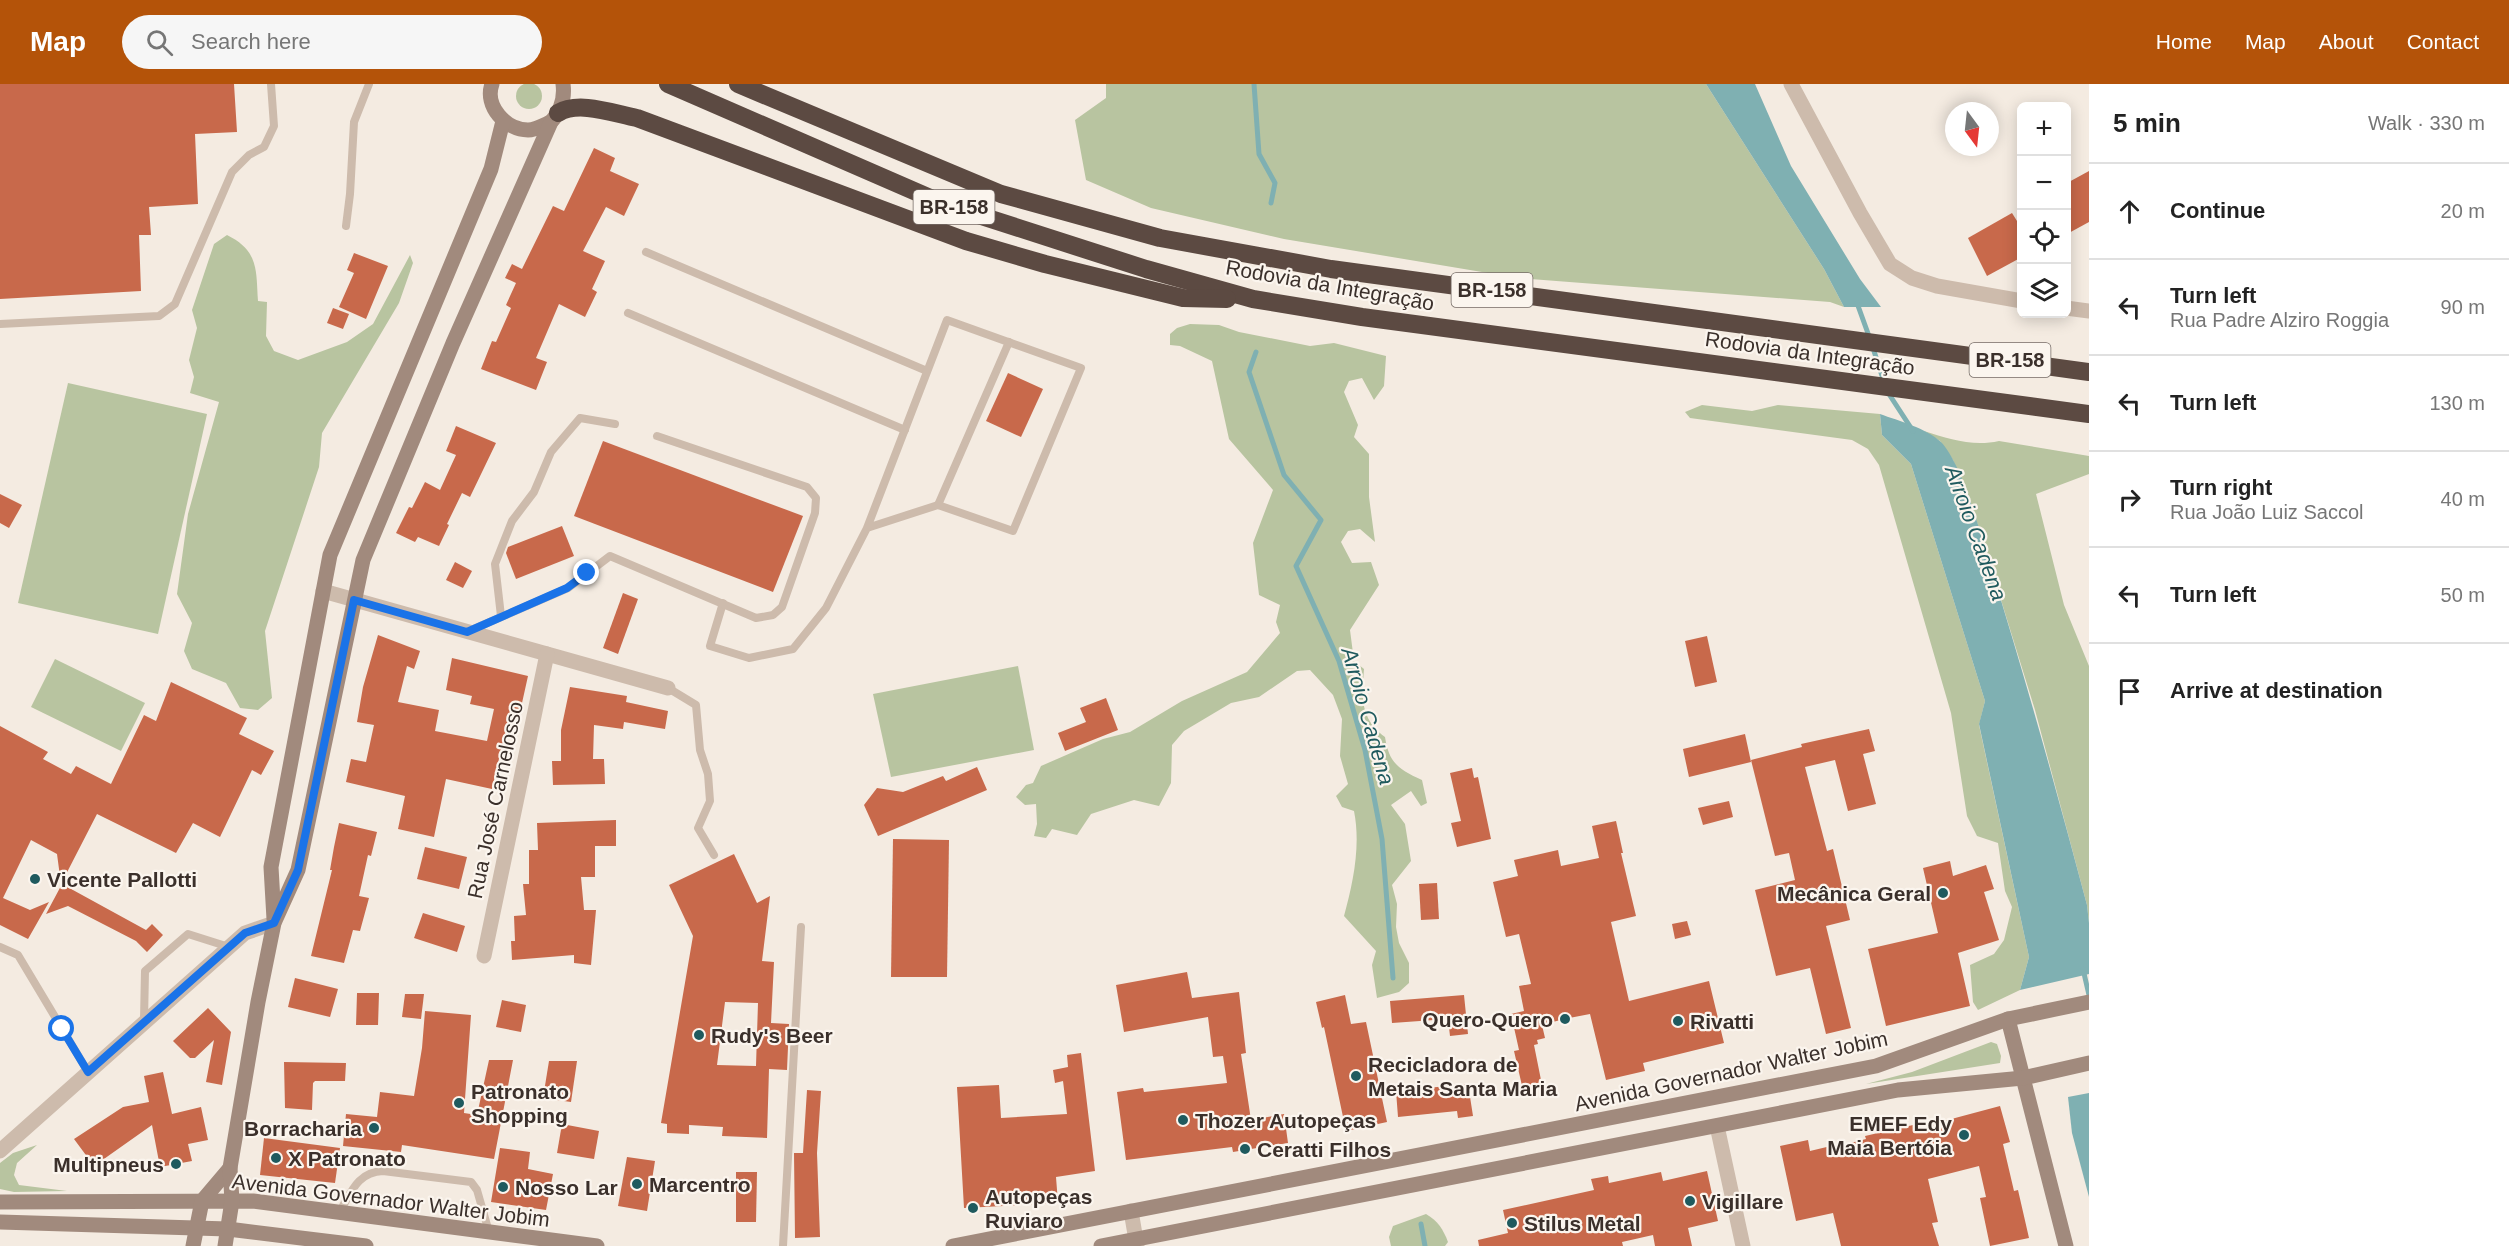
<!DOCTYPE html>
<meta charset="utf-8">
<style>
body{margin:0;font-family:Helvetica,sans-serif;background:#f6f6f6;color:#222}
.controls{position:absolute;right:18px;top:18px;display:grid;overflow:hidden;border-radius:9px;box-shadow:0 3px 15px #0003}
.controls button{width:54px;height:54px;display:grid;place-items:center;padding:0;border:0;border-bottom:2px solid #e0e0e0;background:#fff;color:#222;font:30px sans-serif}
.compass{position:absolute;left:1945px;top:18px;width:54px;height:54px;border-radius:50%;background:#fff;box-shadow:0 3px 15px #0003;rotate:165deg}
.stop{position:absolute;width:18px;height:18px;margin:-14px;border:4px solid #1a73e8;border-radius:50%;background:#fff}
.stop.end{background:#1a73e8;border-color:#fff;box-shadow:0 2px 6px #0008}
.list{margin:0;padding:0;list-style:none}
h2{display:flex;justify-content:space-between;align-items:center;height:78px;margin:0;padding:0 24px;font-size:26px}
h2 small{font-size:20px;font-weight:400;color:#767676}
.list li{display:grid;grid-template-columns:39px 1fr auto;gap:18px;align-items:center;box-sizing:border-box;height:96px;padding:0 24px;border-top:2px solid #e0e0e0}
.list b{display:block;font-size:22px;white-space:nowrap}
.list p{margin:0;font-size:20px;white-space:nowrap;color:#767676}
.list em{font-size:20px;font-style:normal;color:#767676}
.icon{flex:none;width:33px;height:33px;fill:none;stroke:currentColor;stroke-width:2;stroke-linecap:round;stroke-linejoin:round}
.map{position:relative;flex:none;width:2089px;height:1162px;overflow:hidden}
header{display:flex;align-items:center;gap:36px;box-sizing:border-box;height:84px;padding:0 30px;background:#b45309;color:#fff}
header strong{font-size:28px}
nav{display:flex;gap:33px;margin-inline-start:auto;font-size:21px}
.search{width:420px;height:54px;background:#f6f6f6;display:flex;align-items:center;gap:15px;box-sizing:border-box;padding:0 21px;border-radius:33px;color:#767676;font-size:22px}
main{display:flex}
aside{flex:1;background:#fff}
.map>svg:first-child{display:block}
.green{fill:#b8c4a0}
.water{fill:#7fb0b2}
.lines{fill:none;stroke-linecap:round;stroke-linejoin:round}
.stream{stroke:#7fb0b2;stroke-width:5}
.building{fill:#c8694b;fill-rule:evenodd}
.lane{stroke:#cdbbac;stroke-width:8}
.street{stroke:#cdbbac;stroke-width:15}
.secondary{stroke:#a18a7d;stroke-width:15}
.highway{stroke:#5c4a42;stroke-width:18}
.route{stroke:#1a73e8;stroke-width:8}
.poi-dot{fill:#1f5a5e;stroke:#fbf5ee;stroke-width:2}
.labels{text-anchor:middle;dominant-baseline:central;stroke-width:4.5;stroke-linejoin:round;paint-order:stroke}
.shield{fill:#fbf5ee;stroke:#756b66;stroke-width:1.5}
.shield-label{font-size:20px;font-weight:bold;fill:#3b302b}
.street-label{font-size:21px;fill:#3b302b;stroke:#fbf5ee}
.poi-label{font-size:21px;font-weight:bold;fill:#3b302b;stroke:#fbf5ee;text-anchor:start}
.water-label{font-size:22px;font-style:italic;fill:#1f5a5e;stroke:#fbf5ee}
</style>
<header>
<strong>Map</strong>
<div class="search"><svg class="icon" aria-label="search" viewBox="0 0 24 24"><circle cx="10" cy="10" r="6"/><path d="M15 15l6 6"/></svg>Search here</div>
<nav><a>Home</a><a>Map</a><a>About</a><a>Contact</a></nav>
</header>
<main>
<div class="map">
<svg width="2089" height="1162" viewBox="0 0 2089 1162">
<rect width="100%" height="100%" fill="#f4ebe1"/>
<!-- green -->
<g class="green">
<circle cx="529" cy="12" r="13"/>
<path d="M1106 0H1706L1824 185 1844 223 1830 218 1518 194 1284 155 1151 124 1086 96 1075 36 1106 14Z"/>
<path d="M227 151C259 167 256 186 258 217L267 218 266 252 274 267 298 276 347 258 373 240 410 171 413 179 399 219 322 349 319 383 265 547 272 614 258 626 240 624 226 599 192 585 184 567 192 539 177 510 188 430 219 318 190 309 194 293 189 276 197 244 192 226 214 160Z"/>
<path d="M1190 240 1219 241 1239 248 1310 262 1334 259 1386 272 1384 302 1374 316 1362 294 1349 297 1344 308 1358 341 1354 353 1369 370V413L1375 458 1360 445 1348 447 1341 458 1352 479 1371 478 1379 501 1350 546 1354 577 1364 585C1362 612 1359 634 1385 653 1389 679 1398 685 1422 696L1427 719 1421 722 1411 707 1391 721 1405 740 1411 777 1392 801 1397 820 1396 843 1399 859 1409 879V899L1399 908 1377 914 1372 881 1376 867 1344 832C1353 799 1361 762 1354 727L1342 723 1336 712 1348 700 1340 672 1342 635 1333 611 1310 586 1297 587 1259 613 1231 619 1184 647 1172 661 1171 699 1159 722 1134 716 1091 730 1077 751 1052 745 1046 754 1034 752 1037 740 1036 720 1025 721 1016 713 1026 701 1033 699 1041 682 1103 655 1130 648 1182 617 1247 588 1280 549 1276 538 1280 521 1259 511 1253 459 1273 406 1229 355 1212 277 1180 262 1170 261V250L1177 244Z"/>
<path d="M68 299 207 330 158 550 18 519Z"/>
<path d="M1702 321 1752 327 1778 321 1880 330 1882 351 1911 380 1985 617 1979 641 2029 873 2020 906 1978 926 1973 918 1970 881 1994 870 2004 856 2012 823 2005 807 1998 759 1977 752 1967 732 1951 629 1879 381 1868 365 1852 356 1690 334 1685 328Z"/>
<path d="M1924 347C1949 355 1973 363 1999 357L2089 372V390L2036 410 2064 521 2089 582V839L2087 821 2035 626 1972 422 1953 376 1940 357Z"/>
<path d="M55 575 145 619 121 667 31 623Z"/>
<path d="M1018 582 1034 666 891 693 873 610Z"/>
<path d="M1991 958 1997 960 2001 972 2000 979 1866 1000 1912 988Z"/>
<path d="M37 1061 17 1079 14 1091 19 1101 67 1107 14 1108 0 1105V1079L13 1069Z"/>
<path d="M1426 1130C1438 1137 1443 1145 1448 1158L1445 1162H1391L1389 1153 1393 1142Z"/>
</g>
<!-- water -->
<g class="water">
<path d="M1706 0H1755L1791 82 1860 195 1881 223H1844L1824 185Z"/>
<path d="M1880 330C1899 337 1926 344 1941 358 1963 381 1981 452 1991 484 2026 596 2057 708 2087 821L2089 839V890L2020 906 2029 873 1979 640 1985 617 1911 380 1882 351Z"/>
<path d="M2089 1009V1113L2072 1049 2068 1013Z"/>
</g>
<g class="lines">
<!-- stream -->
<g class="stream">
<path d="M1254 0 1259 70 1275 99 1271 119"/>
<path d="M1857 219 1870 255"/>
<path d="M1873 264 1884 298"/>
<path d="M1256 268 1249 288 1284 391 1321 436 1296 482 1339 577 1365 666 1382 755 1393 894"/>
<path d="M1887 307 1913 347"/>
<path d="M2083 885 2089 911"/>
<path d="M1421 1140 1425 1162"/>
</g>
</g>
<!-- building -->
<g class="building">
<path d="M0 0H234L237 48 195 50 198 120 149 123 151 151H139L141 207 0 215Z"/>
<path d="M594 64 615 74 610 87 639 100 624 132 606 123 583 167 605 177 592 205 597 208 585 233 559 220 536 274 547 278 536 306 481 285 492 257 496 258 511 224 506 221 516 199 505 194 512 180 522 185 553 122 564 127Z"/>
<path d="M2089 87V138L2067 150V99Z"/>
<path d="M2012 129 2022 145V173L1987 192 1968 154Z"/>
<path d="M354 169 388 182 366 235 339 223 354 189 347 186Z"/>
<path d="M333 224 349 230 343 245 327 239Z"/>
<path d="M1008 289 1043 305 1021 353 986 337Z"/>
<path d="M456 342 496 359 470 413 462 409 447 440 449 441 439 462 418 453 415 458 396 449 409 423 412 424 425 398 440 406 456 371 446 367Z"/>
<path d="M603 357 803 432 773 508 574 432Z"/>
<path d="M0 410 22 421 9 444 0 439Z"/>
<path d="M562 442 574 472 516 495 506 469 508 463Z"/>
<path d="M455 478 472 487 463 504 446 496Z"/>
<path d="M623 509 638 515 618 570 603 564Z"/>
<path d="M378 551 420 567 414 585 407 582 398 618 439 626 435 647 487 657 494 625 470 620 472 612 446 606 452 574 528 592 514 655 504 653 492 705 446 695 434 753 398 745 405 712 346 698 351 675 366 678 374 641 357 638 363 603Z"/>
<path d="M1707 552 1717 598 1695 603 1685 557Z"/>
<path d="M171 598 247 634 239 650 274 667 261 691 252 686 220 753 193 739 176 769 97 730 61 800 57 770 31 756 3 814 30 826 49 818 28 855 0 841V642L48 668 43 675 71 690 76 682 111 700 144 631 156 637Z"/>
<path d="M570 603 627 612 626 618 668 627 665 645 624 638 623 645 594 641 593 675H604L605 700 553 701 552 677H561V646Z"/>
<path d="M1106 614 1118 646 1065 667 1058 649 1086 638 1080 624Z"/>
<path d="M1869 645 1875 667 1863 670 1876 720 1848 727 1835 676 1805 683 1827 767 1833 765 1850 836 1826 842 1851 944 1826 950 1810 884 1776 892 1755 806 1795 796 1789 769 1775 772 1751 676 1802 663 1801 660Z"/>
<path d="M1745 650 1751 678 1689 693 1683 665Z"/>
<path d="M977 683 987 706 878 752 864 721 877 704 903 708 943 692 946 697Z"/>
<path d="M1472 684 1474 694 1478 693 1491 755 1457 763 1451 739 1461 737 1450 689Z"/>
<path d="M1729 717 1733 733 1703 741 1698 724Z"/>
<path d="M616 736V762H595V793H581L584 826H596L591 881 574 879V871L512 876 511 857H515L514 832 526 831 523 800H529V766H538L537 739Z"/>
<path d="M1616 737 1623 769H1621L1636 832 1611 838 1629 917 1709 897 1724 959 1643 979 1645 987 1606 996 1590 930 1564 935 1542 941 1545 954 1537 956 1538 960 1534 961 1542 1001 1523 1006 1514 967 1519 966 1511 930 1524 927 1519 902 1531 900 1519 850 1506 853 1493 798 1518 792 1514 776 1558 766 1561 782 1599 774 1592 742Z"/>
<path d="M339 739 377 748 371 772 368 771 359 812 369 814 360 847 353 846 344 879 311 872 332 786H330L334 763Z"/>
<path d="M893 755 949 756 947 893H891Z"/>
<path d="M425 763 467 773 459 805 417 795Z"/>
<path d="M734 770 757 819 770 812 762 877 774 878 771 939 789 940 787 986 769 985 767 1054 722 1052 723 1043 689 1041V1050L667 1049V1040L661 1039 693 852 669 801ZM725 918 758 919 756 982 717 981Z"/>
<path d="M1950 777 1953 792 1986 781 1994 805 1984 808 1999 856 1958 869 1970 922 1886 942 1868 865 1938 849 1923 784Z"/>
<path d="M1437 799 1439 835 1421 836 1419 800Z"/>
<path d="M62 800 146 846 152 840 163 851 147 868 136 857 68 822 46 830Z"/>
<path d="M423 829 465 842 457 868 414 854Z"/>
<path d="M1687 837 1691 851 1675 855 1672 840Z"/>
<path d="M1187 888 1192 914 1239 908 1246 969 1241 970 1251 1036 1284 1030 1288 1059 1233 1068 1232 1063 1126 1076 1117 1008 1143 1004 1144 1008 1227 999 1223 972 1213 973 1208 933 1124 948 1116 901Z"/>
<path d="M295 894 338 905 330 933 288 923Z"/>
<path d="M357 909H379L378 941H356Z"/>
<path d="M405 910H424L421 935 402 933Z"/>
<path d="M1345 911 1351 940 1366 938 1387 1038 1346 1047 1324 943 1322 944 1316 918Z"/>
<path d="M1464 911 1468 950 1450 952 1448 935 1392 939 1390 917Z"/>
<path d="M502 916 526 921 521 948 496 943Z"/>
<path d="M208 924 231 948 222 1001 206 998 214 956 195 974H190L173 957Z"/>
<path d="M425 927 471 931 464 1029 477 1031 489 976H513L494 1075 402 1061 401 1068 343 1062 346 1030 377 1033 380 1008 414 1012 422 964Z"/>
<path d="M1081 969 1095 1087 1056 1093 1058 1119 964 1124 957 1003 999 1001 1001 1034 1067 1030 1063 997 1055 999 1053 986 1068 983 1067 971Z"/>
<path d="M549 977H577L571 1018 543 1014Z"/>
<path d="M284 978 346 979 345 997H315L313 999 312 1026 285 1024Z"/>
<path d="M163 988 172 1030 201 1023 208 1056 188 1060 192 1077 160 1083 152 1041 94 1082 74 1055 123 1023 149 1018 144 992Z"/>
<path d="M1468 1000 1473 1032 1458 1034 1457 1027 1398 1033 1396 1007Z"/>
<path d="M807 1006 821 1007 817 1069 820 1153 795 1154 794 1069H803Z"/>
<path d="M2000 1022 2010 1058 2003 1060 2014 1107 2018 1106 2029 1154 1990 1162 1980 1114 1986 1113 1979 1082 1928 1095 1938 1138 1932 1139 1939 1162H1841L1833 1129 1796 1137 1780 1062 1808 1056 1810 1067 1835 1061V1063L1866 1055 1865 1052 1913 1041 1914 1045Z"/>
<path d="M562 1040 599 1047 594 1075 557 1069Z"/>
<path d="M264 1054 340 1064 335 1099 260 1091Z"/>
<path d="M500 1064 530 1068 528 1085 553 1090 546 1126 491 1118Z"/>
<path d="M627 1073 655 1077 647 1127 618 1122Z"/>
<path d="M1707 1087 1718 1137 1688 1144 1692 1162H1655L1653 1151 1622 1158 1623 1162H1479L1478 1156 1508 1149 1503 1126 1594 1106 1591 1095 1608 1092 1609 1099 1661 1088 1663 1097Z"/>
<path d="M736 1088H757L756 1138H736Z"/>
</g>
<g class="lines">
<!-- lane -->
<g class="lane">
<path d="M346 142 350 110 354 38 369 0"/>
<path d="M646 168 927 287"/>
<path d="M628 229 905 346"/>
<path d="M0 240 159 232 175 220 232 88 249 71 264 63 274 42 271 0"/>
<path d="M938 421 1009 258"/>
<path d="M723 519 710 562 749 574 793 565 826 524 867 444 947 236 1081 284 1013 447 938 421 867 444"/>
<path d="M501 532 495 480 512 437 534 408 551 368 580 334 615 340"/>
<path d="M469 547 568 504 610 472 756 534 773 531 782 523 815 429 816 414 807 403 657 352"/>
<path d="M668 604 696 621 700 666 708 690 710 717 698 744 714 771"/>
<path d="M0 863 18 871 88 988"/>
<path d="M144 937 145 887 188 850 229 863"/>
<path d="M339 1129C351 1109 357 1088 383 1087L471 1098 477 1106 489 1148"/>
<path d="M783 1162 801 843"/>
</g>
<!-- street -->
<g class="street">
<path d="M1791 0 1860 129 1890 180 1912 194 1937 202 2022 217"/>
<path d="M2066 224 2089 227"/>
<path d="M323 507 668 604"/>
<path d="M484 872 547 570"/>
<path d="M1717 1042 1743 1162"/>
<path d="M0 1067 245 849 274 839"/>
<path d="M1131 1127 1137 1162"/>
</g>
<!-- secondary -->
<g class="secondary">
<path d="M492 0C484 22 506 46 528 46 535 46 544 41 551 38"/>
<path d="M274 835 271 783 330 471 491 85 503 37"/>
<path d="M2008 935 2066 1162"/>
<path d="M0 1118 253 1117 597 1162"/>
<path d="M0 1138 228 1145 366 1162"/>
<path d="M193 1162 202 1117 230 1084"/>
<path d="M225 1162 232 1117 230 1084 258 918 274 839 298 786 363 476 453 259 551 38C561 27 565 15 563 0"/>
<path d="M953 1162 1876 982 2008 935 2089 918"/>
<path d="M1101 1162 1898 1006 2023 994 2089 979"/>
</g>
<!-- highway -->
<g class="highway">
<path d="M668 0 944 120 1146 185 1253 215 1362 233 2089 330"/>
<path d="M738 0 1001 110 1160 154 1331 185 2089 288"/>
<path d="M558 29C579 16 615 30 637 34L966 157 1045 180 1183 214 1227 215"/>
</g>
</g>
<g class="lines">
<!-- route -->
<path class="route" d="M62 945 88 988 245 849 274 839 298 786 354 516 467 548 567 504 587 489"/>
</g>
<!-- markers -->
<g class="poi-dot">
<circle cx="35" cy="795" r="6"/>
<circle cx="1943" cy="809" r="6"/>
<circle cx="1565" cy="935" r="6"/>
<circle cx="1678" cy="937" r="6"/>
<circle cx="699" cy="951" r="6"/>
<circle cx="1356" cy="992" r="6"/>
<circle cx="459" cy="1019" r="6"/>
<circle cx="1183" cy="1036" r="6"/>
<circle cx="374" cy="1044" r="6"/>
<circle cx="1964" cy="1051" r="6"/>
<circle cx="1245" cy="1065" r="6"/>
<circle cx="276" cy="1074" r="6"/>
<circle cx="176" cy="1080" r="6"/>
<circle cx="637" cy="1100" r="6"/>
<circle cx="503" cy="1103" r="6"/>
<circle cx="1690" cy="1117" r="6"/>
<circle cx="973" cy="1124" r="6"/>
<circle cx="1512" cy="1139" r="6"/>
</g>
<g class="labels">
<!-- shield labels -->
<g class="shield">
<rect x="913.5" y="106" width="81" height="34" rx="4.5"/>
<rect x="1451.5" y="189" width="81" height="34" rx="4.5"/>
<rect x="1969.5" y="259" width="81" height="34" rx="4.5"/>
</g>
<g class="shield-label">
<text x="954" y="123">BR-158</text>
<text x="1492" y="206">BR-158</text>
<text x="2010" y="276">BR-158</text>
</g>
<!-- street labels -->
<g class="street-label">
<text transform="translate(1330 201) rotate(10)">Rodovia da Integração</text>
<text transform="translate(1810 269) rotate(8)">Rodovia da Integração</text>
<text transform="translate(495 716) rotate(-78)">Rua José Carnelosso</text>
<text transform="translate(1731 987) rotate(-12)">Avenida Governador Walter Jobim</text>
<text transform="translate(391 1116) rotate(7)">Avenida Governador Walter Jobim</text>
</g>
<!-- poi labels -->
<g class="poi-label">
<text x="47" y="795">Vicente Pallotti</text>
<text x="1931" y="809" text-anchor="end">Mecânica Geral</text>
<text x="1553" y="935" text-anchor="end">Quero-Quero</text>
<text x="1690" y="937">Rivatti</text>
<text x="711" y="951">Rudy's Beer</text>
<text x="1368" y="980">Recicladora de<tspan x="1368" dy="24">Metais Santa Maria</tspan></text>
<text x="471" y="1007">Patronato<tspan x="471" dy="24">Shopping</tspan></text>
<text x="1195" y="1036">Thozer Autopeças</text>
<text x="1952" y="1039" text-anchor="end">EMEF Edy<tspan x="1952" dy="24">Maia Bertóia</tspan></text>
<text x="362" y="1044" text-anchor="end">Borracharia</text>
<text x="1257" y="1065">Ceratti Filhos</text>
<text x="288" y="1074">X Patronato</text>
<text x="164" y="1080" text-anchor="end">Multipneus</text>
<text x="649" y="1100">Marcentro</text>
<text x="515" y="1103">Nosso Lar</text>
<text x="985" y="1112">Autopeças<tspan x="985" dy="24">Ruviaro</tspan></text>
<text x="1702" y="1117">Vigillare</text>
<text x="1524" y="1139">Stilus Metal</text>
</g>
<!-- water labels -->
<g class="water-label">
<text transform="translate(1976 449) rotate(70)">Arroio Cadena</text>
<text transform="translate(1368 632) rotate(74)">Arroio Cadena</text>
</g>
</g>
</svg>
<div class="controls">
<button>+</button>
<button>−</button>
<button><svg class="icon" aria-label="locate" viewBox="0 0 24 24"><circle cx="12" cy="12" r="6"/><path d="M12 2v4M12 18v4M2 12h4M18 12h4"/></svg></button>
<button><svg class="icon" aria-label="layers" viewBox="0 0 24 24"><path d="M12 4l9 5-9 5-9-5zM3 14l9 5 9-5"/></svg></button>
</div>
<svg class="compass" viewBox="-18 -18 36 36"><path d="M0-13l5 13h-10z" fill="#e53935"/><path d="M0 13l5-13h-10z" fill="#767676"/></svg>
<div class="stop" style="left:62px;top:945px"></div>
<div class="stop end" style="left:587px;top:489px"></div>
</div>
<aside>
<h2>5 min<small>Walk · 330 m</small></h2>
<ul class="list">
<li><svg class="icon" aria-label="ahead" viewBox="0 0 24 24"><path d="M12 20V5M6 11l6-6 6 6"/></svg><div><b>Continue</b></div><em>20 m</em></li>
<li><svg class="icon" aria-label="left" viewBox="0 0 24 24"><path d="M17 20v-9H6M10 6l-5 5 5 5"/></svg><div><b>Turn left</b><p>Rua Padre Alziro Roggia</p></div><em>90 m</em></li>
<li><svg class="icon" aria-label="left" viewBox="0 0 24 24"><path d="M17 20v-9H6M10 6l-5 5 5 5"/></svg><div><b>Turn left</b></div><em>130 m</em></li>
<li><svg class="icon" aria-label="right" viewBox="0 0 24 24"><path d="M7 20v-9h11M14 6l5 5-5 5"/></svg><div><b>Turn right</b><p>Rua João Luiz Saccol</p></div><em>40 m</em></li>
<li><svg class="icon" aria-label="left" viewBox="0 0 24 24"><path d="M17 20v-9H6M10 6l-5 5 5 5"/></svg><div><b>Turn left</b></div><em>50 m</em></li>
<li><svg class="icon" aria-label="arrive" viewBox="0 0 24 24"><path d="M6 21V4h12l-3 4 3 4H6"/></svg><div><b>Arrive at destination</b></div></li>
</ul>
</aside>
</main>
